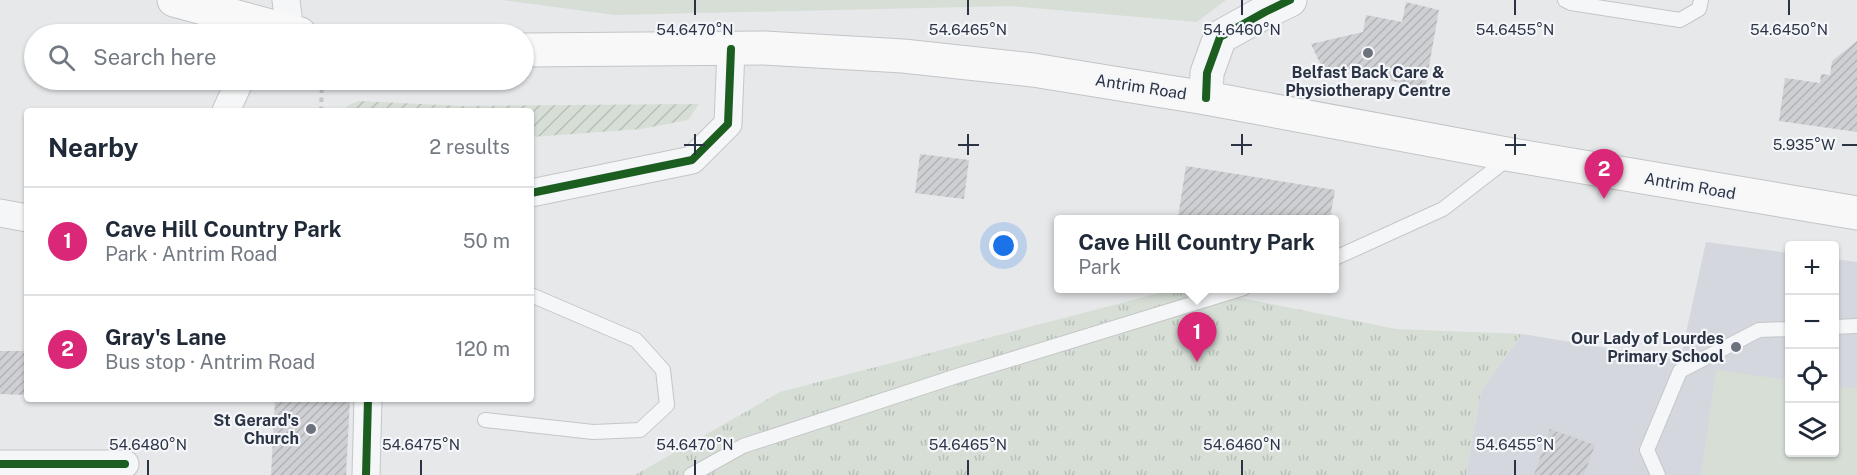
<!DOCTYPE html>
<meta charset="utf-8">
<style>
body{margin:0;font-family:"Public Sans",sans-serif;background:#f6f6f7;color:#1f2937}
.controls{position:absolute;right:18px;bottom:18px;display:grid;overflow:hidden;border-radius:6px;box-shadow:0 2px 4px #0004}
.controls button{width:54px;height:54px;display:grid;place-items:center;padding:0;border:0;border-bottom:2px solid #e0e1e3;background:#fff;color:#1f2937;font:30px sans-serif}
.you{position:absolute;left:1004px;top:246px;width:21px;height:21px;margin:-15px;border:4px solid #fff;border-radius:50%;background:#1a73e8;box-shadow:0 0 0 9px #1a73e833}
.badge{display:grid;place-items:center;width:39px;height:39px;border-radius:50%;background:#db2777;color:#fff;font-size:20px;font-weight:700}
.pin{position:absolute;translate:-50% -50px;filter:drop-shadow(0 2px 3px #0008)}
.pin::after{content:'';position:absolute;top:32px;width:21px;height:18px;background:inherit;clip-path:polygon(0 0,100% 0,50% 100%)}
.popup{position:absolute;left:1054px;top:215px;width:285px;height:78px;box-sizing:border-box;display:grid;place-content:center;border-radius:6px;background:#fff;filter:drop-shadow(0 2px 4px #0005);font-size:20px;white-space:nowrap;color:#747a83}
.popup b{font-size:22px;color:#1f2937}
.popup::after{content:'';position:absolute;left:50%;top:100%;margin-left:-12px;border:12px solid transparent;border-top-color:#fff}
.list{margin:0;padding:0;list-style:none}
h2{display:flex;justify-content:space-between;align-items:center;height:78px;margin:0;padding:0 24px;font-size:26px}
h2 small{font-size:20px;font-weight:400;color:#747a83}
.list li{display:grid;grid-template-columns:39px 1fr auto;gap:18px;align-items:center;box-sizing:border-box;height:108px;padding:0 24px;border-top:2px solid #e0e1e3}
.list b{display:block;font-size:22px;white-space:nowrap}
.list p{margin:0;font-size:20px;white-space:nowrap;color:#747a83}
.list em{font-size:20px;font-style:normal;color:#747a83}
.icon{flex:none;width:33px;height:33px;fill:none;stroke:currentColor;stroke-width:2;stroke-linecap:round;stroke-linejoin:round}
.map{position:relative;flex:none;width:1857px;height:475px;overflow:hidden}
.search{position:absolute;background:#fff;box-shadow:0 2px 4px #0004;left:24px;top:24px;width:510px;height:66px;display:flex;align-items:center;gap:15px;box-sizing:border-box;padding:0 21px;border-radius:33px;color:#747a83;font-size:22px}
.panel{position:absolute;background:#fff;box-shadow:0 2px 4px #0004;left:24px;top:108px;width:510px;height:294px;border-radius:6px}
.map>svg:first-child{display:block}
.built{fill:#d4d7dd}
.grass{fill:#d6ded6}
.park{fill:url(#park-tufts)}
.garden{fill:url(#garden-furrows)}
.building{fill:url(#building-hatch)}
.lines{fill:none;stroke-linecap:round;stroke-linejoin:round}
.service-casing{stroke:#c4c6c8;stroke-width:16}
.minor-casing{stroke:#c4c6c8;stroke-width:29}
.tertiary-casing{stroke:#c4c6c8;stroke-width:35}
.primary-casing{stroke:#c2c5c8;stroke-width:35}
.path{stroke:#c5c6ca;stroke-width:4;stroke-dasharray:4.5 4.5;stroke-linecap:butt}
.service{stroke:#f5f6f7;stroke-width:14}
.minor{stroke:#f5f6f7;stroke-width:27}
.tertiary{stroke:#f5f6f7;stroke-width:33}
.primary{stroke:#f8f8f8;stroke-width:33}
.cycleway-casing{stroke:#f4f6f9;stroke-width:11}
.cycleway{stroke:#1b5e20;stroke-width:8}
.ticks{fill:none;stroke:#2b3445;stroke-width:2}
.poi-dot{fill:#6c737f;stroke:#f4f6f9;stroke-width:2}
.labels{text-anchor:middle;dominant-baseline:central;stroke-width:4.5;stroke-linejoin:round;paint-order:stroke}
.poi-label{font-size:16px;font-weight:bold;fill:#2b3445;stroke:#f4f6f9;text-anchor:end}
.street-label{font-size:16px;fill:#2b3445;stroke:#f4f6f9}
.ticks-label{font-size:15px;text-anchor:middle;fill:#2b3445;stroke:#f4f6f9;stroke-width:4.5;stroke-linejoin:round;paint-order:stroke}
</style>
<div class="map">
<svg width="1857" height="475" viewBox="0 0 1857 475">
<defs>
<pattern id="park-tufts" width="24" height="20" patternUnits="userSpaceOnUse" patternTransform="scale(1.5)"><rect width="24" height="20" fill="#d6ded6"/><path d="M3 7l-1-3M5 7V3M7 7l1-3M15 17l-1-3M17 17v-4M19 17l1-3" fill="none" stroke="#b8bfb9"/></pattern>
<pattern id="garden-furrows" width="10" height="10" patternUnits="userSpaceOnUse" patternTransform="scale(1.5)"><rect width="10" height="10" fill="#d6ded6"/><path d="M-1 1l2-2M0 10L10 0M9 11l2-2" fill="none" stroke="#b8bfb9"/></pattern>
<pattern id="building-hatch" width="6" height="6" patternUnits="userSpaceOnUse" patternTransform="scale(1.5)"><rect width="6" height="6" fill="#ced0d3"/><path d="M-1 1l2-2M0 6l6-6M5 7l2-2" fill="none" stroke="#b1b3b6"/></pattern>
</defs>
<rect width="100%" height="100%" fill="#e6e8ea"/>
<!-- built -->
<path class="built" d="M1706 242 1789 253 1790 452H1834L1835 259 1857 262V475H1466L1481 391 1522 334 1680 360Z"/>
<!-- grass -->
<g class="grass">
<path d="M503 0H1226L1197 22 1010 6 615 15Z"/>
<path d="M1716 370 1789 380 1790 452H1834L1835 386 1857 389V475H1701Z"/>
</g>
<!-- park -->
<path class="park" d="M1175 289H1196L1396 329 1522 334 1481 391 1466 475H635L780 392Z"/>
<!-- garden -->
<path class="garden" d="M359 101 463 106 699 104 688 120 641 129 531 137V111H348L347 106Z"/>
<!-- building -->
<g class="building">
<path d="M1406 2 1439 10 1425 89 1348 70 1344 76 1325 74 1311 44 1363 32 1366 15 1402 22Z"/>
<path d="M1857 41V132L1779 121 1785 78 1820 83 1821 74 1830 75 1832 61Z"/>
<path d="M920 154 969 160 964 199 915 193Z"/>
<path d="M1186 166 1335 190 1330 219H1194L1178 217Z"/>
<path d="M0 351H27V395L0 394Z"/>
<path d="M275 399H350L346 475H271Z"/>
<path d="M1550 429 1595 445 1584 475H1534Z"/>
</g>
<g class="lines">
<!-- service casing -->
<g class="service-casing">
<g id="service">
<path d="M1565 0 1571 3 1680 20 1699 9 1701 0"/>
<path d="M1335 258 1443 209 1509 158"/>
<path d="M1834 327 1857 326"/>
<path d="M485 420 593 432 640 430 667 405 663 370 636 340 531 295"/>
<path d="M691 475 743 446 960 375 1244 288"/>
<path d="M1658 475 1647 450 1680 371 1759 330 1790 329"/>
</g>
</g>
<!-- minor casing -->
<g class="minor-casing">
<g id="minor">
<path d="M286 0 290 32"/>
<path d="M226 111 240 80"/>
<path d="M531 193 692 160 728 124 731 49"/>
<path d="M0 213 27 218"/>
<path d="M0 464H125"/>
<path d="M366 475 368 399"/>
</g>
</g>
<!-- tertiary casing -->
<g class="tertiary-casing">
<path id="tertiary" d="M1206 98 1207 73 1220 37 1265 12 1290 0"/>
</g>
<!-- primary casing -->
<g class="primary-casing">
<g id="primary">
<path d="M174 0 300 34"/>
<path d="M524 50 764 48 903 56 1033 70 1206 98 1512 155 1857 213"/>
</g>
</g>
<!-- path -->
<path class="path" d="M321 111 322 84"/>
<!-- service -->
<use href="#service" class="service"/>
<!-- minor -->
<use href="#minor" class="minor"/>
<!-- tertiary -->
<use href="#tertiary" class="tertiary"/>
<!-- primary -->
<use href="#primary" class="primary"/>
<!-- cycleway casing -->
<g class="cycleway-casing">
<g id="cycleway">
<path d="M1206 98 1207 73 1220 37 1265 12 1290 0"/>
<path d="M531 193 692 160 728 124 731 49"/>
<path d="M0 464H125"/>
<path d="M366 475 368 399"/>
</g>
</g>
<!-- cycleway -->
<use href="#cycleway" class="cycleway"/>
</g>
<!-- ticks -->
<path class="ticks" d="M695 0V15M968 0V15M1242 0V15M1515 0V15M1789 0V15M695 134V155M968 134V155M1242 134V155M1515 134V155M684 145H705M958 145H979M1231 145H1252M1505 145H1526M1842 145H1857M148 460V475M421 460V475M695 460V475M968 460V475M1242 460V475M1515 460V475"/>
<!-- markers -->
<g class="poi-dot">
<circle cx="1368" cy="53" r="6"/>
<circle cx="1736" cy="347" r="6"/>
<circle cx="311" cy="429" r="6"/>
</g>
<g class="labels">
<!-- poi labels -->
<g class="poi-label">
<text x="1368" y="72" text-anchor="middle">Belfast Back Care &amp;<tspan x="1368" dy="18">Physiotherapy Centre</tspan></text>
<text x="1724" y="338">Our Lady of Lourdes<tspan x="1724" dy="18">Primary School</tspan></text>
<text x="299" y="420">St Gerard's<tspan x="299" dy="18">Church</tspan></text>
</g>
<!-- street labels -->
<g class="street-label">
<text transform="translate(1141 87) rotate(9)">Antrim Road</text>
<text transform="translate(1690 186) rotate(10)">Antrim Road</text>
</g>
</g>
<g class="ticks-label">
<text x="695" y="35">54.6470°N</text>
<text x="968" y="35">54.6465°N</text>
<text x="1242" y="35">54.6460°N</text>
<text x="1515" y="35">54.6455°N</text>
<text x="1789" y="35">54.6450°N</text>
<text x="1804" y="150">5.935°W</text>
<text x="148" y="450">54.6480°N</text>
<text x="421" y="450">54.6475°N</text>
<text x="695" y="450">54.6470°N</text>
<text x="968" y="450">54.6465°N</text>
<text x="1242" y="450">54.6460°N</text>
<text x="1515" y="450">54.6455°N</text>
</g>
</svg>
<div class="controls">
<button>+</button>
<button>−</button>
<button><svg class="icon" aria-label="locate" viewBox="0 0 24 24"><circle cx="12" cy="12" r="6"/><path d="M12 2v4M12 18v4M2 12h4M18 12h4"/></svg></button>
<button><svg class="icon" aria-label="layers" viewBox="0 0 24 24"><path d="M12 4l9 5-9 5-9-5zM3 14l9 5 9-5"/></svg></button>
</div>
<div class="you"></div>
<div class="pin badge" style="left:1197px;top:362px">1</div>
<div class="popup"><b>Cave Hill Country Park</b>Park</div>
<div class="pin badge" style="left:1604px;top:199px">2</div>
<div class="search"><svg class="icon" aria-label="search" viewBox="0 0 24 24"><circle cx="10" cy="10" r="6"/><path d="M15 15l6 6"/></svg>Search here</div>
<section class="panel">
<h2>Nearby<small>2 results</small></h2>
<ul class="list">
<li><span class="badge">1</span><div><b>Cave Hill Country Park</b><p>Park · Antrim Road</p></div><em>50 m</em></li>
<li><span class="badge">2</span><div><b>Gray's Lane</b><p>Bus stop · Antrim Road</p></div><em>120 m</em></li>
</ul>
</section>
</div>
